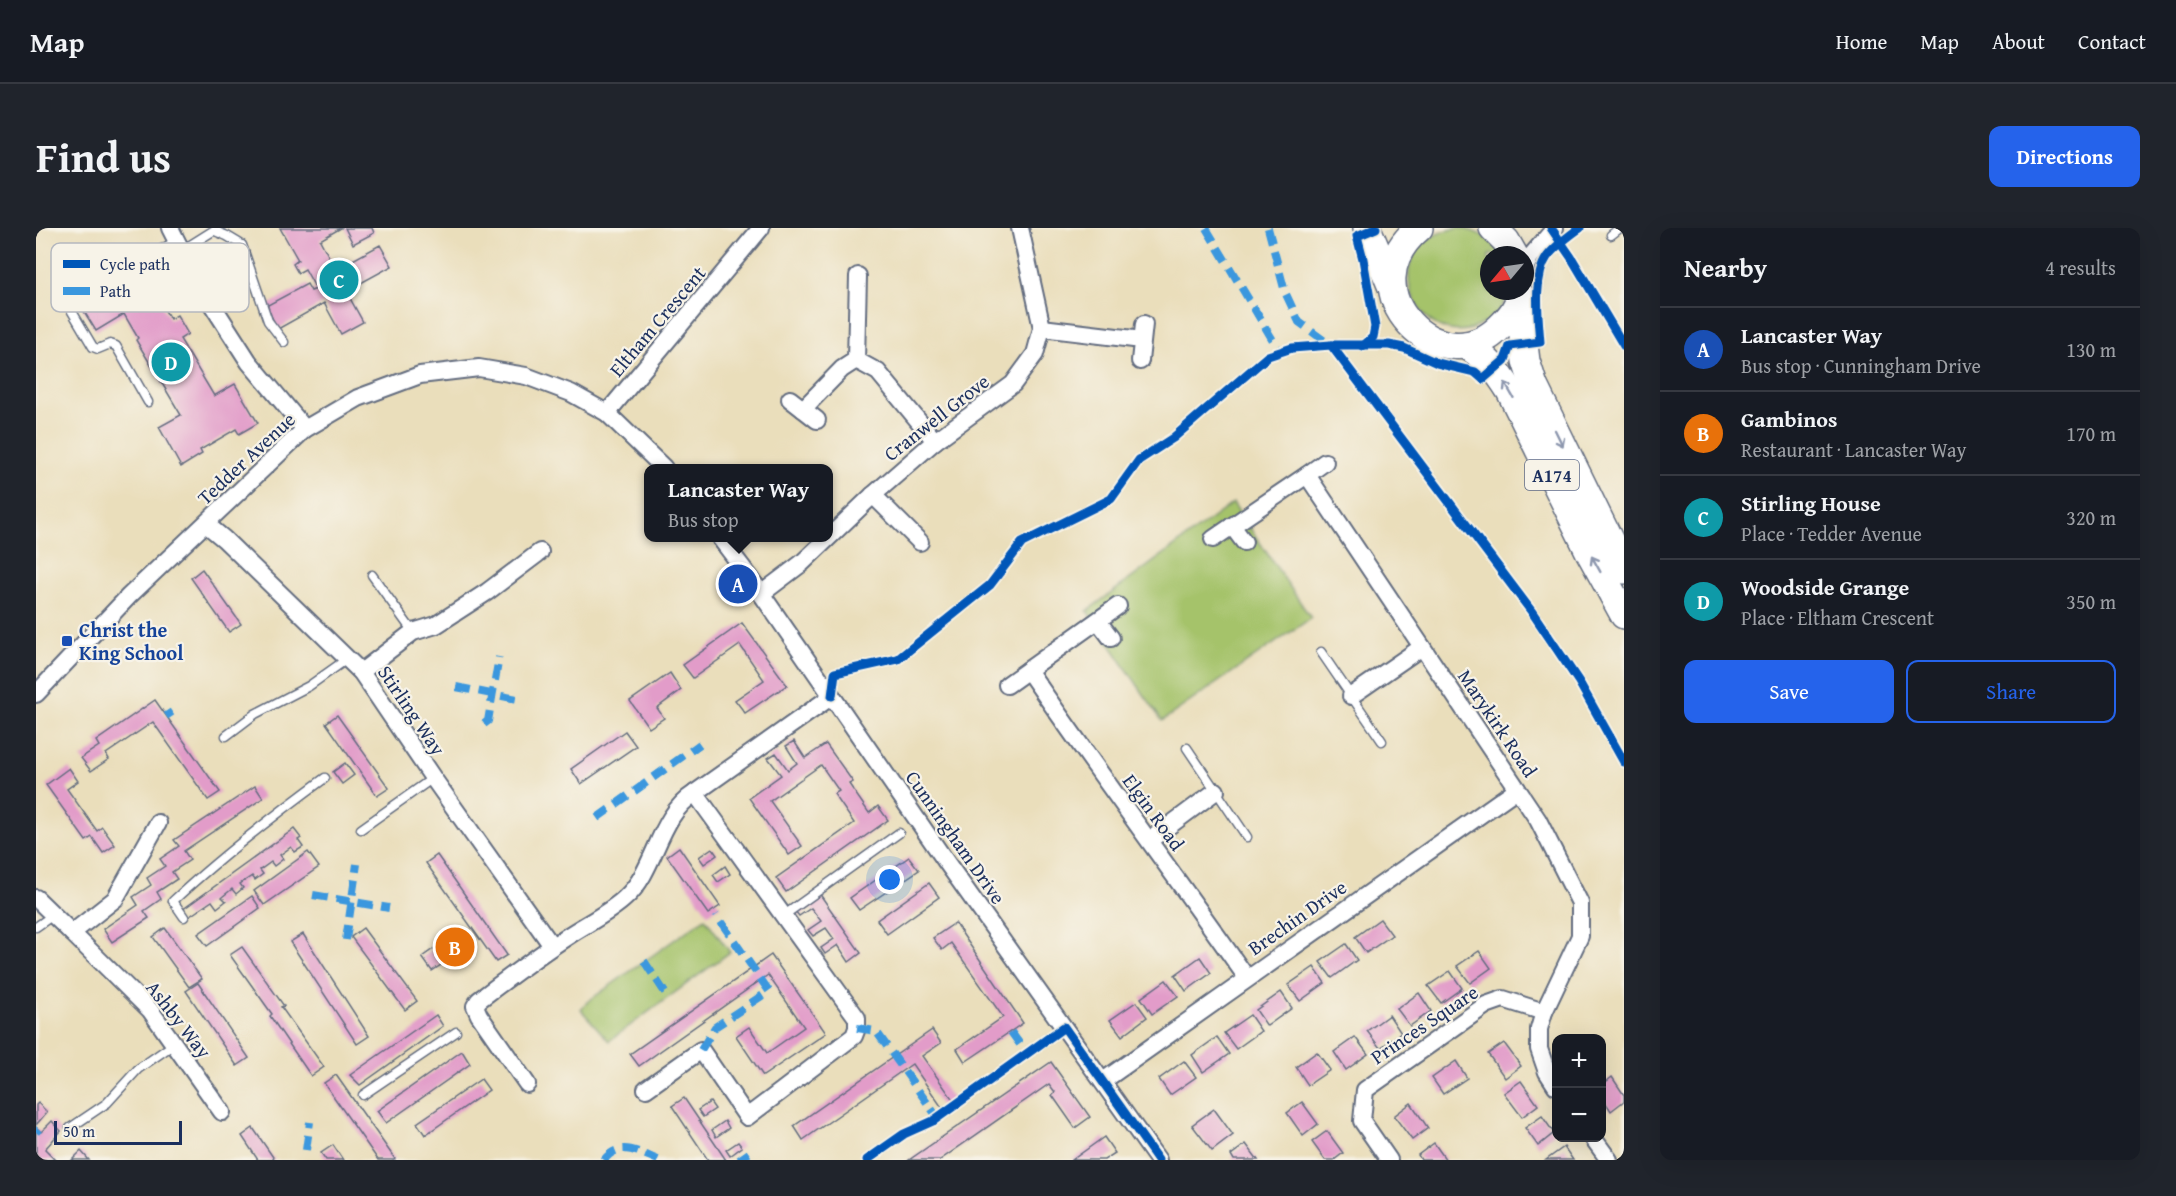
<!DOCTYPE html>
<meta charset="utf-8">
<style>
body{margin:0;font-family:"Gentium Book Plus",serif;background:#20242c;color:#f1f3f6}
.controls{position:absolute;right:18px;bottom:18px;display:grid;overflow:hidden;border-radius:12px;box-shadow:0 6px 24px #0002}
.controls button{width:54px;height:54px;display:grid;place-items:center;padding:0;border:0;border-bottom:2px solid #363941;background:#171b24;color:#f1f3f6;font:30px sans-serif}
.compass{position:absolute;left:1444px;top:18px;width:54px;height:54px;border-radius:50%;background:#171b24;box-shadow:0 6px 24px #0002;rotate:241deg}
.scale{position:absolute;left:18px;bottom:15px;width:128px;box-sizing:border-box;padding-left:6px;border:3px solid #1b2f5e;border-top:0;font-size:16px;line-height:21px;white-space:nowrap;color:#1b2f5e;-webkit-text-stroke:4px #f7f3e8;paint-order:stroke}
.you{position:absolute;left:854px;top:652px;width:21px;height:21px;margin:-15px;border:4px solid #fff;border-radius:50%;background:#1a73e8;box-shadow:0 0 0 9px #1a73e833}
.badge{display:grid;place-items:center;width:39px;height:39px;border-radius:50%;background:#2563eb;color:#fff;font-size:20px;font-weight:700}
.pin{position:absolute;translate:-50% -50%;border:3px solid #fff;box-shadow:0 2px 6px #0006}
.popup{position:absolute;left:608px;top:236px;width:189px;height:78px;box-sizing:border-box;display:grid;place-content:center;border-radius:12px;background:#171b24;filter:drop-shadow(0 2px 4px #0005);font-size:20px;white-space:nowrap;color:#9ea1a6}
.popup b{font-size:22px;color:#f1f3f6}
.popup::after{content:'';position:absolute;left:50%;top:100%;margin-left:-12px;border:12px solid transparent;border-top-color:#171b24}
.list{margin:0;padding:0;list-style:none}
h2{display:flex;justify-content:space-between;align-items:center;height:78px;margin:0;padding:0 24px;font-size:26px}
h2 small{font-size:20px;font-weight:400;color:#9ea1a6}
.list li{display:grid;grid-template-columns:39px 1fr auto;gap:18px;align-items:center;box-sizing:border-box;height:84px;padding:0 24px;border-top:2px solid #363941}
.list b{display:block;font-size:22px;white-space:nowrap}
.list p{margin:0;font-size:20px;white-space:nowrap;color:#9ea1a6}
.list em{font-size:20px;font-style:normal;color:#9ea1a6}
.actions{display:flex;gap:12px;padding:18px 24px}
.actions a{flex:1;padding:14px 0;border:2px solid #2563eb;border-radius:12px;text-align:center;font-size:21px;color:#2563eb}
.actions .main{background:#2563eb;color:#fff}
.map{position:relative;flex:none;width:1588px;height:932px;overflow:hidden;border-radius:12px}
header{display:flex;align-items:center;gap:36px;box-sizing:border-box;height:84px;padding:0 30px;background:#171b24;border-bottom:2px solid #363941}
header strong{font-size:28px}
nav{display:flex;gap:33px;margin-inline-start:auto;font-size:21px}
.intro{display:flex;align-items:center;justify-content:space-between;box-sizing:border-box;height:144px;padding:0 36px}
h1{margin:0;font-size:42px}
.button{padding:15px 27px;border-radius:12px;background:#2563eb;color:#fff;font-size:21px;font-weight:700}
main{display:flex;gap:36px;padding:0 36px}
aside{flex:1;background:#171b24;border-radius:12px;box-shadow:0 6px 24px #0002}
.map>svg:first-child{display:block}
.green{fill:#a5c36b;stroke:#607964;stroke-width:1.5}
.building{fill:#e29cc9}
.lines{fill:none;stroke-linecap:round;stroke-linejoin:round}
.lane-casing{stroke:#636c7f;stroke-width:11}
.street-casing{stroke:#636c7f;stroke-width:20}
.primary-casing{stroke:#636c7f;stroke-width:30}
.lane{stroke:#fff;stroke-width:8}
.street{stroke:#fff;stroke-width:16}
.primary{stroke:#fff;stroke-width:27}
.quiet{stroke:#3a97de;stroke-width:8;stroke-dasharray:15 8;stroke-linecap:butt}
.cycleway-casing{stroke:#f7f3e8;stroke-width:13}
.cycleway{stroke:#0057b8;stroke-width:9}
.oneway{stroke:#8d97ae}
.transit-dot{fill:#1a4fb4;stroke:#f7f3e8;stroke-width:2}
.labels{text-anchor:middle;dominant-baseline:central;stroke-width:4.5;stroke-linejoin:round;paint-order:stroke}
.shield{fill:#f7f3e8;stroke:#5d6a87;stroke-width:1.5}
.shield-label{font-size:18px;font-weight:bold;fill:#1b2f5e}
.street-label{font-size:20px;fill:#1b2f5e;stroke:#f7f3e8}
.transit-label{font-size:20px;font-weight:bold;fill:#164399;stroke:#f7f3e8;text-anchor:start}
.key{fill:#f7f3e8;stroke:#b5b8bf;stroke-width:1.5}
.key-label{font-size:16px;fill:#1b2f5e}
</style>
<header>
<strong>Map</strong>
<nav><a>Home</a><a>Map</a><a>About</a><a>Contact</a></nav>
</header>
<div class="intro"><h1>Find us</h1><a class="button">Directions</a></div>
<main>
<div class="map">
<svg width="1588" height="932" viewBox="0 0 1588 932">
<rect width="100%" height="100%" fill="#f7f3e8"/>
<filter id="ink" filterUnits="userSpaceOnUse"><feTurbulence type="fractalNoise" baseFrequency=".0167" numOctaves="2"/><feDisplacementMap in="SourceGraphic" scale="12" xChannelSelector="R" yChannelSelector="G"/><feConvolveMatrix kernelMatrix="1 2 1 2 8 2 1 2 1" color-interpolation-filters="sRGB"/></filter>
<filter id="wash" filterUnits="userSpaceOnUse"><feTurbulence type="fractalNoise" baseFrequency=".008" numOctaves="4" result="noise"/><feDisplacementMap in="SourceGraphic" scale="24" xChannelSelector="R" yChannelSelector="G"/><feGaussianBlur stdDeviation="1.35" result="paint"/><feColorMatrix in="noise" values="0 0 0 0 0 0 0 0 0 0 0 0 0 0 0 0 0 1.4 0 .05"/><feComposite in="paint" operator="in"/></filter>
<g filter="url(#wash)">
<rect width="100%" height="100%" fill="#eadebb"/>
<!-- green -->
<g class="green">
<path d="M1423 0C1446 4 1452 10 1467 27H1453V63H1472C1469 77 1460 88 1448 95 1383 134 1330 13 1423 0Z"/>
<path d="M1197 275 1275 390 1126 493 1051 383Z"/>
<path d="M669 690 694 724 573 813 545 782 551 774Z"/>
</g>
<g id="blocks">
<!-- building -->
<g class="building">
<path d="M244 0H305L284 12 303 48 308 46 304 39 344 17 356 38 310 63 327 94 305 106 288 75 242 101 230 78 271 56 275 63 280 61 269 41 262 45 257 36 262 32Z"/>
<path d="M309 0H336L338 5 317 16Z"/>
<path d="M107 33 120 54 114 57 134 91 141 87 152 106 144 111 178 168 199 156 222 195 203 206 200 201 164 222 166 226 145 239 123 199 145 187 100 112 102 110 88 86 60 103 46 80 52 77 47 69Z"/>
<path d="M166 341 205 396 193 404 155 350Z"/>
<path d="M706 395 751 457 709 485 699 472 728 452 704 417 657 450 647 437Z"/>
<path d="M634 445 645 462 621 480 628 490 613 500 594 473Z"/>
<path d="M119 472 184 564 172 572 117 494 70 526 73 531 55 543 45 530 63 518 60 513Z"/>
<path d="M301 487 353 560 341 568 290 495Z"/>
<path d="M589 503 600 518 545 556 535 541Z"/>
<path d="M758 513 769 530 790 516 817 554 813 556 833 585 842 578 852 592 750 664 740 650 818 595 798 566 803 563 785 537 734 573 766 618 753 627 713 570 745 547 732 530 740 525 752 542 761 535 750 518Z"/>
<path d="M309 535 318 547 306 556 297 544Z"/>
<path d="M33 540 42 553 31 561 61 603 66 599 79 617 67 625 56 609 50 613 10 557Z"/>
<path d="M219 558 227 570 148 623 154 632 136 644 141 651 121 664 125 671 108 683 113 690 76 714 67 701 102 677 97 669 115 657 111 650 129 638 124 631 143 618 138 612Z"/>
<path d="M258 601 265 610 262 612 267 619 259 624 255 619 244 627 247 631 238 638 235 634 224 642 227 646 219 652 216 648 204 656 207 660 200 666 196 661 186 669 190 673 181 680 176 673 151 690 146 682Z"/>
<path d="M643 619 684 678 672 686 631 628Z"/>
<path d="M676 620 681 627 668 636 663 629Z"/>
<path d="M272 624 283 639 228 677 218 663Z"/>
<path d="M401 627 471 727 460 734 390 635Z"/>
<path d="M873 629 883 642 823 682 814 670Z"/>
<path d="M689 638 694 646 682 654 677 647Z"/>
<path d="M893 655 903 669 851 706 841 692Z"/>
<path d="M783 665 825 725 813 734 802 717 789 726 785 720 798 711 790 700 777 708 772 702 785 693 775 680 763 688 759 683Z"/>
<path d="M216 668 224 680 171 718 162 706Z"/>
<path d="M1344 691 1356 707 1330 725 1319 709Z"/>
<path d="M919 695 987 795 929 834 921 821 967 789 915 715 906 722 897 710Z"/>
<path d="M129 700 166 751 153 759 117 709Z"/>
<path d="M327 700 381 773 369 782 315 709Z"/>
<path d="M267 706 333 808 321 816 254 714Z"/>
<path d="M417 707 427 722 396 743 386 729Z"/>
<path d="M1310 716 1321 732 1296 750 1284 734Z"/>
<path d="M206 719 248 778 245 779 288 839 275 848 234 788 236 786 194 727Z"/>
<path d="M1443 723 1455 740 1434 755 1421 738Z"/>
<path d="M735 727 790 805 727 848 700 808 713 799 731 825 768 799 732 747 603 838 594 826Z"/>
<path d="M1164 729 1175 745 1150 763 1139 747Z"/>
<path d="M1278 739 1289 755 1264 773 1252 757Z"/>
<path d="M1414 743 1426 760 1405 775 1392 758Z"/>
<path d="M1130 752 1142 768 1116 786 1105 770Z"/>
<path d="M162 755 213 830 201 838 150 763Z"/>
<path d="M1245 764 1256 780 1231 798 1220 782Z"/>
<path d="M1383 765 1395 783 1374 798 1361 781Z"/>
<path d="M1100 774 1111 789 1086 808 1074 792Z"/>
<path d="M400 787 407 798 324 857 314 847Z"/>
<path d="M1214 787 1225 803 1200 821 1188 805Z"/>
<path d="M1353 787 1365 805 1344 820 1331 803Z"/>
<path d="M896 802 905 815 886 828 918 873 907 881 876 836 767 912 758 898Z"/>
<path d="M1181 809 1193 826 1167 844 1156 827Z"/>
<path d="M1319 809 1332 826 1310 842 1298 824Z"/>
<path d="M1468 815 1485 838 1469 850 1452 826Z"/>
<path d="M426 823 434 836 350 895 341 883Z"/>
<path d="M1281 824 1294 842 1272 857 1260 839Z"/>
<path d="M1148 833 1160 849 1134 867 1123 851Z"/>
<path d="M1420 833 1431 850 1407 866 1396 850Z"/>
<path d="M1015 834 1054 889 1039 900 1016 867 1019 864 1013 856 904 932H873Z"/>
<path d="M300 847 359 931 358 932H342L288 855Z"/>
<path d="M1576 849 1588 867V873L1575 883 1566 869V857Z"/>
<path d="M445 851 453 862 389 907 381 895Z"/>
<path d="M1485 853 1502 877 1486 889 1468 865Z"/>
<path d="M648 870 690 932H672L636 878Z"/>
<path d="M674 874 679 881 667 889 662 882Z"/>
<path d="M1266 874 1282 896 1267 908 1251 885Z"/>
<path d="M2 875 11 884 0 897V877Z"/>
<path d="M1375 875 1392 900 1376 912 1358 888Z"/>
<path d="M1178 881 1197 907 1176 923 1156 897Z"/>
<path d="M1506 888 1518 905 1502 918 1489 900Z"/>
<path d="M16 893 25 903 9 921 20 932H5L0 927V899L5 904Z"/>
<path d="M689 893 693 900 680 909 676 902Z"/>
<path d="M217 900 239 932H222L206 908Z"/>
<path d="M1291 903 1307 925 1298 932H1289L1276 914Z"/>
<path d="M1068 909 1079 925 1068 932H1036Z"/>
<path d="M702 914 706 919 694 928 690 922Z"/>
<path d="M1398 915 1410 932H1385L1382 927Z"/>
<path d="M1210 916 1222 932H1198L1195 927Z"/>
<path d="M297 917 307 932H290L285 925Z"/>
<path d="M1528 919 1537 932H1510Z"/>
<path d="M45 923 53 932H36Z"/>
</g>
</g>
</g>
<g filter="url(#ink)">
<use href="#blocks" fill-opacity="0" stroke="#636c7f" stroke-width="1.5"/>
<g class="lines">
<!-- lane casing -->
<g class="lane-casing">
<g id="lane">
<path d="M179 3 191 8 206 17 232 93 248 114"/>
<path d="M1575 7 1584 0"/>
<path d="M145 23 180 1"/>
<path d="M112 174 80 118 74 116 62 121 57 119 34 80V74L140 13"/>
<path d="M336 347 377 404"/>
<path d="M1285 424 1346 513"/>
<path d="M190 508 219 486 273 458 311 431"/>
<path d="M1151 520 1211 609"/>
<path d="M325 601 397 550"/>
<path d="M747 688 863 605"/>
<path d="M148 689 137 673C185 628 236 589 289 550"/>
<path d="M0 699 17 687"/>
<path d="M327 867 420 804"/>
<path d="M34 900 71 875 102 841 138 816"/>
</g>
</g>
<!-- street casing -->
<g class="street-casing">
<g id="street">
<path d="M134 0 161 53 213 134 269 201"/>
<path d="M1489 41 1494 29 1519 0"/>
<path d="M1006 100 1106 112"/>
<path d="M820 132 822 48"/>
<path d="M1104 133 1108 96"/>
<path d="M754 171 781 192"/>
<path d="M767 181 806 141 820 132 842 144 899 213"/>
<path d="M571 185 725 0"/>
<path d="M1271 247 1289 234"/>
<path d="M837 267 884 314"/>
<path d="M170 296 188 311 325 444 397 550 516 718"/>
<path d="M1196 298 1208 314"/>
<path d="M684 310 713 348 911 635 1122 932"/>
<path d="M1177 311 1271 247 1502 592 1544 675V708L1508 784 1503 801V821L1511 844 1520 858"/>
<path d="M725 366 766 335 837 267 899 213 977 156 999 126 1006 100 984 0"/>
<path d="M1062 393 1075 410"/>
<path d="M992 442C1063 546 1139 647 1211 750"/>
<path d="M325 444 377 404 400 397 451 364 504 324"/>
<path d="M971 457 1082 378"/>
<path d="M0 466 93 368 269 201 322 170 384 147 443 140 490 148 535 165 571 185 628 240"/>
<path d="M1315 468 1386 419"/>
<path d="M659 565 796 468"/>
<path d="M1114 612 1180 563"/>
<path d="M0 670 36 705 79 671 122 595"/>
<path d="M36 705 114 782 186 884"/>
<path d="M1067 853 1481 561"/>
<path d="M491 856 443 787 439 778 443 772C472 750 501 728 532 708 550 696 573 685 589 670 621 641 621 589 659 565L821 790V800L818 808 711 889 665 822 610 861"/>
<path d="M1557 910 1573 932"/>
<path d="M1353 932 1326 893 1329 862 1450 777 1467 771 1508 784"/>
</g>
</g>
<!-- primary casing -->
<g class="primary-casing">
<g id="primary">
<path d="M1331 0 1355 57"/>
<path d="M1383 0C1308 63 1406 159 1465 98 1474 89 1482 80 1484 67"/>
<path d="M1457 0 1470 13 1478 27"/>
<path d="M1483 75 1490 133 1498 158 1588 342"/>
<path d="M1430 117C1451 130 1461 142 1474 163L1554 325 1588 387"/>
</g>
</g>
<!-- lane -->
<use href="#lane" class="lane"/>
<!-- street -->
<use href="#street" class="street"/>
<!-- primary -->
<use href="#primary" class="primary"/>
<!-- quiet -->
<g class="quiet">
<path d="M1170 0 1244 124"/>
<path d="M1232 0 1249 64 1263 94 1294 117"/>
<path d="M420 459 486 472"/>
<path d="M130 488 136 484"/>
<path d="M448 496 452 493 463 429"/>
<path d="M561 590 664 516"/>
<path d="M277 667 353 680"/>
<path d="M310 712 321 636"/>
<path d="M608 733 632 769"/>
<path d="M821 800 840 803 902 890"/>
<path d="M975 804 991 826"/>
<path d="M665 822 679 799 733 763 680 687"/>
<path d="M0 904 3 901"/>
<path d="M270 922 274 894"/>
<path d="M568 932C584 912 602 924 622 932"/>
<path d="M703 932 713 925"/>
</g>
<!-- cycleway casing -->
<g class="cycleway-casing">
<g id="cycleway">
<path d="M1515 0 1535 29 1588 118"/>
<path d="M1295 117 1496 384 1543 454 1588 534"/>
<path d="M1327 118 1337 109 1339 99 1327 31 1321 8 1340 0"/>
<path d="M796 468 799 445 862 431 954 357 986 315 1075 271 1103 232 1137 210 1232 128 1256 120 1295 117H1353L1368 120 1401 135 1439 144 1447 151 1469 132 1474 118 1504 114C1502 89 1497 49 1511 29 1520 17 1533 8 1544 0"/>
<path d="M831 932 868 906 897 893 1028 799 1122 932"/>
</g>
</g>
<!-- cycleway -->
<use href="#cycleway" class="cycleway"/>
</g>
<!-- one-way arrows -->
<defs><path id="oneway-shaft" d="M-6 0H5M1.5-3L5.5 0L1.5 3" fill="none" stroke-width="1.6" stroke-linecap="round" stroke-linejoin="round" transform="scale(1.5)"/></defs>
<g class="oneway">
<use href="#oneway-shaft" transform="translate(1473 162) rotate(-120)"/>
<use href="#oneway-shaft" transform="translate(1523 210) rotate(64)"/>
<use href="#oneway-shaft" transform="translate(1560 336) rotate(-119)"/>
</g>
</g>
<!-- markers -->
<rect class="transit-dot" x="25" y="407" width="12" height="12" rx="3"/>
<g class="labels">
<!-- shield labels -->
<rect class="shield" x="1489" y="232" width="54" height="30" rx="4.5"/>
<g class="shield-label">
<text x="1516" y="247">A174</text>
</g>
<!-- street labels -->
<g class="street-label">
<text transform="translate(621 93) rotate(-50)">Eltham Crescent</text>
<text transform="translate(900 189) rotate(-38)">Cranwell Grove</text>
<text transform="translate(210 230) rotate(-43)">Tedder Avenue</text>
<text transform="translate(376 482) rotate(56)">Stirling Way</text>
<text transform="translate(1462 495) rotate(56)">Marykirk Road</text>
<text transform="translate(1118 584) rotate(54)">Elgin Road</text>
<text transform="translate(920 609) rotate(55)">Cunningham Drive</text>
<text transform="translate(1261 689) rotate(-35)">Brechin Drive</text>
<text transform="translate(143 791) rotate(52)">Ashby Way</text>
<text transform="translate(1388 796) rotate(-34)">Princes Square</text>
</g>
<!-- transit labels -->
<g class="transit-label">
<text x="43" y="401">Christ the<tspan x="43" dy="23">King School</tspan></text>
</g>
</g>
<!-- legend -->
<rect x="15" y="15" width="198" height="69" rx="9" class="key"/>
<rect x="27" y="32" width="27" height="8" fill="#0057b8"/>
<rect x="27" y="59" width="27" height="8" fill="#3a97de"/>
<g class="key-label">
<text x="64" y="42">Cycle path</text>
<text x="64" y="69">Path</text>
</g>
</svg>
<div class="controls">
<button>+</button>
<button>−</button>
</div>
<svg class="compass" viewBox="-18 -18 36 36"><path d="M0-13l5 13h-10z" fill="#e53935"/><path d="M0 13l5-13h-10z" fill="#9ea1a6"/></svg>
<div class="scale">50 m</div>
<div class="you"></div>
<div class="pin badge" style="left:702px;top:356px;background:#1a4fb4">A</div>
<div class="popup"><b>Lancaster Way</b>Bus stop</div>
<div class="pin badge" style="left:419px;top:719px;background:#e8710a">B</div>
<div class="pin badge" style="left:303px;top:52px;background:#0f9aa8">C</div>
<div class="pin badge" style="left:135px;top:134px;background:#0f9aa8">D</div>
</div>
<aside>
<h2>Nearby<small>4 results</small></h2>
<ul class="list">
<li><span class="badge" style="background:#1a4fb4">A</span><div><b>Lancaster Way</b><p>Bus stop · Cunningham Drive</p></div><em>130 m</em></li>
<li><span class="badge" style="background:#e8710a">B</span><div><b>Gambinos</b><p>Restaurant · Lancaster Way</p></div><em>170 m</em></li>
<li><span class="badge" style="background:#0f9aa8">C</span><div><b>Stirling House</b><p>Place · Tedder Avenue</p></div><em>320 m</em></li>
<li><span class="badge" style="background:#0f9aa8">D</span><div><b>Woodside Grange</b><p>Place · Eltham Crescent</p></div><em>350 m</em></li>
</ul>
<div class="actions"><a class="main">Save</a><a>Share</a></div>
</aside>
</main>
